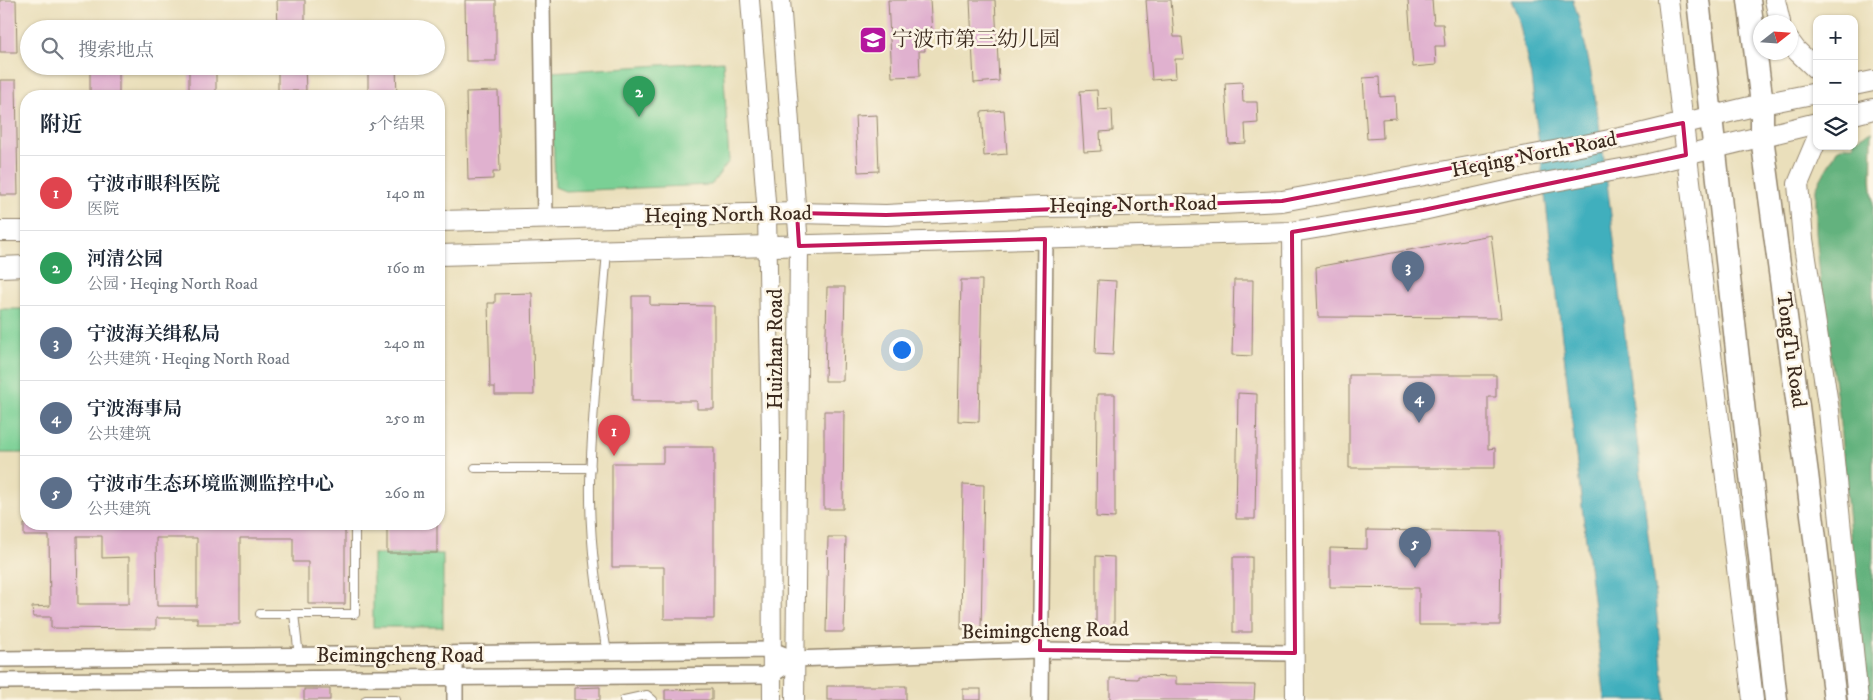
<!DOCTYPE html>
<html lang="zh">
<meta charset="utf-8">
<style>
body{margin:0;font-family:"IM FELL DW Pica","Noto Serif SC",serif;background:#f6f6f7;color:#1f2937}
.controls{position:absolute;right:15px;top:15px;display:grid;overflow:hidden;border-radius:10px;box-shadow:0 1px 4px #0004}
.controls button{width:45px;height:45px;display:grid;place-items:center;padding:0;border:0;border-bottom:1px solid #e0e1e3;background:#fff;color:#1f2937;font:25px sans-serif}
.compass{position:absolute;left:1753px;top:15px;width:45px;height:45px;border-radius:50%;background:#fff;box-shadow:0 1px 4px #0004;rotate:73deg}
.you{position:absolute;left:901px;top:349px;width:18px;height:18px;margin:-12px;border:4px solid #fff;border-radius:50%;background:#1a73e8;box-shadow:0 0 0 8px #1a73e833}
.badge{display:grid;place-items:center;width:32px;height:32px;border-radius:50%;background:#b5179e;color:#fff;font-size:16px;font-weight:700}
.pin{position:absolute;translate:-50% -41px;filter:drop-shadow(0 1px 2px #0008)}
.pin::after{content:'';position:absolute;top:26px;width:18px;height:15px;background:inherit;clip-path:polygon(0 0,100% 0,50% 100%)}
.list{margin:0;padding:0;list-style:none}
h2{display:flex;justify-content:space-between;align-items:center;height:65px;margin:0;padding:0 20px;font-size:21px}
h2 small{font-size:16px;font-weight:400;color:#747a83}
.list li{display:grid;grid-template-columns:32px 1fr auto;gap:15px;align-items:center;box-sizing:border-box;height:75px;padding:0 20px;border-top:1px solid #e0e1e3}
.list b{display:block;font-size:19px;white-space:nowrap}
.list p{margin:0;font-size:16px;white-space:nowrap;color:#747a83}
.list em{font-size:16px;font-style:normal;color:#747a83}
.icon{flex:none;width:28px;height:28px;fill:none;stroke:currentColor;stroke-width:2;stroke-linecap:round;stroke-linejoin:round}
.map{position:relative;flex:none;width:1873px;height:700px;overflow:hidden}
.search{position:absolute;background:#fff;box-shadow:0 1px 4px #0004;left:20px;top:20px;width:425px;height:55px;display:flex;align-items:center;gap:12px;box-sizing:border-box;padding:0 18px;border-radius:28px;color:#747a83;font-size:19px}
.panel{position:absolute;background:#fff;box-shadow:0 1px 4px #0004;left:20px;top:90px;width:425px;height:440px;border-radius:20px}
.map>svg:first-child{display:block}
.green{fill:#7ad095;stroke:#5a7d5a}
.forest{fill:#63b27e;stroke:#4f6e4e}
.water{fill:#41afbd;stroke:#3e6c6e}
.building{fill:#e0b1cf;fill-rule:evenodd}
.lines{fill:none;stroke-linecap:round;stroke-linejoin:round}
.service-casing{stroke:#92846c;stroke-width:10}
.minor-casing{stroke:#92846c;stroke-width:18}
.tertiary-casing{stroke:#92846c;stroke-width:20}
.secondary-casing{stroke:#92846c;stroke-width:22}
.primary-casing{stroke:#92846c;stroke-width:25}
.service{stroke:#fff;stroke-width:8}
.minor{stroke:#fff;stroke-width:15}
.tertiary{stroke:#fff;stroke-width:18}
.secondary{stroke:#fff;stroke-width:20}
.primary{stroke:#fff;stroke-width:22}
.marked{fill:none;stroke:#c2185b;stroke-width:4;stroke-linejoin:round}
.labels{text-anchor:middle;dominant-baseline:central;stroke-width:5;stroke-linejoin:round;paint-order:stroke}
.poi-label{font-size:21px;fill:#3b2a1e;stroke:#fcf5e5;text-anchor:start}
.street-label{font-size:21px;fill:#3b2a1e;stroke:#fcf5e5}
</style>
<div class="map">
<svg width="1873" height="700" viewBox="0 0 1873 700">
<rect width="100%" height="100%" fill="#fcf5e5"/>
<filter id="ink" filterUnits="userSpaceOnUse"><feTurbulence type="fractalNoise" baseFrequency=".02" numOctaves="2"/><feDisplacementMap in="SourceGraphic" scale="10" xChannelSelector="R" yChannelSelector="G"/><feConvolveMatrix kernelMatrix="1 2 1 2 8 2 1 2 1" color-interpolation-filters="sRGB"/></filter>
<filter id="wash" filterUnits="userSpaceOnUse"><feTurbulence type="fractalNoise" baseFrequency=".0096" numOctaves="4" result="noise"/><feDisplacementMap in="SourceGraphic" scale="20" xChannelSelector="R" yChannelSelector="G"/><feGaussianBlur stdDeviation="1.12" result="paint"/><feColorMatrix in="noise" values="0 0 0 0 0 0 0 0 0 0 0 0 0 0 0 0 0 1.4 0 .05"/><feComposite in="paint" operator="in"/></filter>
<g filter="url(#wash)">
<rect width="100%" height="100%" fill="#eadfbb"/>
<!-- green -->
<g class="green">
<path d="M723 61 729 161 711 185 565 191 555 187 551 72Z"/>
<rect x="0" y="309" width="26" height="144"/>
<rect x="373" y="554" width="70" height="73"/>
</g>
<!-- forest -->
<path class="forest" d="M1872 131 1871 180 1873 201V700H1870L1859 633 1839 413 1821 287 1816 231V188L1837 150 1845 146H1854V141Z"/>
<!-- water -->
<path class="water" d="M1511 0H1573C1589 49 1596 101 1603 152 1610 204 1616 257 1622 309 1636 440 1654 569 1665 700H1605L1531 77 1518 17Z"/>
<g id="blocks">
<!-- building -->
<g class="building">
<path d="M0 0H16L17 52H0Z"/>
<path d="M277 0H305V29H278Z"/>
<path d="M465 0H496V61H466Z"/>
<path d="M888 0H930L932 33H924L925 51H919L920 76 892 77Z"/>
<path d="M970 0H995L999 81 974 83Z"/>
<path d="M1146 0H1171L1174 37H1182L1184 59H1175L1176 78 1152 80Z"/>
<path d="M1408 0H1432L1434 24H1443L1445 46H1435L1436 65 1413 67Z"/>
<rect x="90" y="66" width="29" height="30"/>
<rect x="189" y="66" width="27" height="30"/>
<path d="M278 66H305L306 91H278Z"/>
<path d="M368 66H396L397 96H368Z"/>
<path d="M1379 77 1380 97 1395 96 1396 118 1382 119 1383 138 1367 139 1363 78Z"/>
<path d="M0 80H16L18 195H0Z"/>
<path d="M1242 82 1243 102H1257L1258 123 1245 124 1246 143 1229 144 1225 83Z"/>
<path d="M1097 90 1098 110 1112 109 1113 131 1100 132 1101 151 1084 152 1080 91Z"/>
<path d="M498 91 500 172H493V179L468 180 466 92Z"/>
<path d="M1004 110 1007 154 984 156 981 112Z"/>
<path d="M877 115 879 171 858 172 855 116Z"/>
<path d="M1491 235 1501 318 1318 317 1316 267Z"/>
<path d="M961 280H982L979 422 958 421Z"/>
<path d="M1098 280 1116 281 1113 355 1095 354Z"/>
<path d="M1234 280H1253L1252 356 1232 355Z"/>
<path d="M827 287H845L843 381H825Z"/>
<path d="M532 293 534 395H495V387H490L488 303H495V294Z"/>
<path d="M632 296H650V305L714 306V409H697V401H632Z"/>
<path d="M1349 375H1496V397H1488V449L1495 448V468H1349Z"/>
<path d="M1238 393 1257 394 1255 519H1236Z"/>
<path d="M1097 394H1115V518L1096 517Z"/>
<path d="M824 411H844L843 509H824Z"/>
<path d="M663 447H714V619H664V567H612V463H663Z"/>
<path d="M963 484 984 485 981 629H961Z"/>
<path d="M24 524H345V604H308V562H293V538H240V624H197V618H156V629L51 628V617H33L32 607 50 606 49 536H24ZM77 536H102V558L129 557V604H78ZM156 538H197V606H157Z"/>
<rect x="387" y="524" width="50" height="29"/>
<path d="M1367 530 1501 532 1500 625H1419V588L1330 587V548L1367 549Z"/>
<path d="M828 537H846L844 632H826Z"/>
<path d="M1096 556 1114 557V632H1096Z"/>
<rect x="1233" y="557" width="19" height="75"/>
<path d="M1138 676 1176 677V684L1255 685 1254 700H1110V678L1138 679Z"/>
<rect x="827" y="686" width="79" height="14"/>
<path d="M600 687V700H574V688Z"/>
<rect x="304" y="689" width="26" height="11"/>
<path d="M712 689V700H665V690Z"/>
<rect x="963" y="689" width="18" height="11"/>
</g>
</g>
</g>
<g filter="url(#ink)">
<use href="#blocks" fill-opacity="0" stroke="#92846c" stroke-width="1"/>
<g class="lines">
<!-- service casing -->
<g class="service-casing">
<g id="service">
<path d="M475 468H591"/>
<path d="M260 614H355V524"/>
<path d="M294 614 299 656"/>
<path d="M607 652C597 597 589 539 590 482 592 405 601 328 607 251"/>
<path d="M366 700H396"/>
<path d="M624 700 647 695 653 700"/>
</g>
</g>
<!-- minor casing -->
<g class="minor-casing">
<g id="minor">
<path d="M542 0 545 219"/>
<path d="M0 659 772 650 795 659 1040 650 1295 653"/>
<path d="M455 666V700"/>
<path d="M0 681 772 675 795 659"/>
<path d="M1040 700 1045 239"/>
</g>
</g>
<!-- tertiary casing -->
<g class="tertiary-casing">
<g id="tertiary">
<path d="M750 0 767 214 771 437 772 700"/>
<path d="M781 0 799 246 795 700"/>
<path d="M1292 232 1295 700"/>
</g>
</g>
<!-- secondary casing -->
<g class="secondary-casing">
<g id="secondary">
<path d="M1668 0 1753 700"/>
<path d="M1775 0 1780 22"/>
<path d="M1790 42 1796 50 1817 70"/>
<path d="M1854 85 1873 81"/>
<path d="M1854 114 1873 109"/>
<path d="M1817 139 1798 184 1803 239 1829 411 1858 700"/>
<path d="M439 221 797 213 886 215 1041 207 1200 205 1282 201 1534 155 1640 134 1762 104 1817 93"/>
<path d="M0 231H26"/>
<path d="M439 255 1292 232 1423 210 1538 184 1649 164 1817 123"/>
<path d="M0 267 26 266"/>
</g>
</g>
<!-- primary casing -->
<g class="primary-casing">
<g id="primary">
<path d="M1698 0 1776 700"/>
<path d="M1749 0 1762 104V137L1807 474 1835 700"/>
</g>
</g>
<!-- service -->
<use href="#service" class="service"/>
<!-- minor -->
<use href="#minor" class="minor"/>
<!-- tertiary -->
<use href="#tertiary" class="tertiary"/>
<!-- secondary -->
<use href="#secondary" class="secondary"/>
<!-- primary -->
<use href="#primary" class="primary"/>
</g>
</g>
<!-- marked area -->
<path class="marked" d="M1683 123 1686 155 1423 210 1292 232 1295 653 1040 650 1045 239 799 246 797 213 886 215 1282 201Z"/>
<!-- icons -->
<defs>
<g id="school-square" transform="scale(1.4375)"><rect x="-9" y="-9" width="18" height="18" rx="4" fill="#b5179e" stroke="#fcf5e5"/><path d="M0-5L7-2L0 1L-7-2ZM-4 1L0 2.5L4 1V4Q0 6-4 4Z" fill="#fff"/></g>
</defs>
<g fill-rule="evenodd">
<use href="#school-square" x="873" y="40"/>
</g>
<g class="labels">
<!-- poi labels -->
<g class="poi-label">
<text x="892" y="40">宁波市第三幼儿园</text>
</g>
<!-- street labels -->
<g class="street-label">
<text transform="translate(1534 155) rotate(-11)">Heqing North Road</text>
<text transform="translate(1133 205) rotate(-1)">Heqing North Road</text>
<text transform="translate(728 215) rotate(-1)">Heqing North Road</text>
<text transform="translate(776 349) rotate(-90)">Huizhan Road</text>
<text transform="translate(1791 350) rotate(82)">TongTu Road</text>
<text transform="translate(1045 631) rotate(-1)">Beimingcheng Road</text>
<text x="400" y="656">Beimingcheng Road</text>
</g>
</g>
</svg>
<div class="controls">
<button>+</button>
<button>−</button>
<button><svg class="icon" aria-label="layers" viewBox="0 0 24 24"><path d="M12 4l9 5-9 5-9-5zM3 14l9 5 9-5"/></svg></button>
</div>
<svg class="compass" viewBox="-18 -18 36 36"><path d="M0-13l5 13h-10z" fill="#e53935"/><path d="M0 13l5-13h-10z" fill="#747a83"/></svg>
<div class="you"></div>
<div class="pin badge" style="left:614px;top:456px;background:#e0444e">1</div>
<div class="pin badge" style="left:639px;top:117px;background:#2e9e5b">2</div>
<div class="pin badge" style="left:1408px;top:292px;background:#5c6f8a">3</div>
<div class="pin badge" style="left:1419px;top:423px;background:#5c6f8a">4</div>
<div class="pin badge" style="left:1415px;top:568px;background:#5c6f8a">5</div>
<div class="search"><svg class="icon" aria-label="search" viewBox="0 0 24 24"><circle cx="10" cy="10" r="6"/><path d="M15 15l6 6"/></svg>搜索地点</div>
<section class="panel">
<h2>附近<small>5个结果</small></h2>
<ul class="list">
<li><span class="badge" style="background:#e0444e">1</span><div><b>宁波市眼科医院</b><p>医院</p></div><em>140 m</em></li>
<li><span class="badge" style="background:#2e9e5b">2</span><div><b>河清公园</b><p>公园 · Heqing North Road</p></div><em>160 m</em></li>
<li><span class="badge" style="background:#5c6f8a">3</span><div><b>宁波海关缉私局</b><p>公共建筑 · Heqing North Road</p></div><em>240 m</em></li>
<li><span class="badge" style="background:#5c6f8a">4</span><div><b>宁波海事局</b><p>公共建筑</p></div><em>250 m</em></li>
<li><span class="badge" style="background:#5c6f8a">5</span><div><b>宁波市生态环境监测监控中心</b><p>公共建筑</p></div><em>260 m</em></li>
</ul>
</section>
</div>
